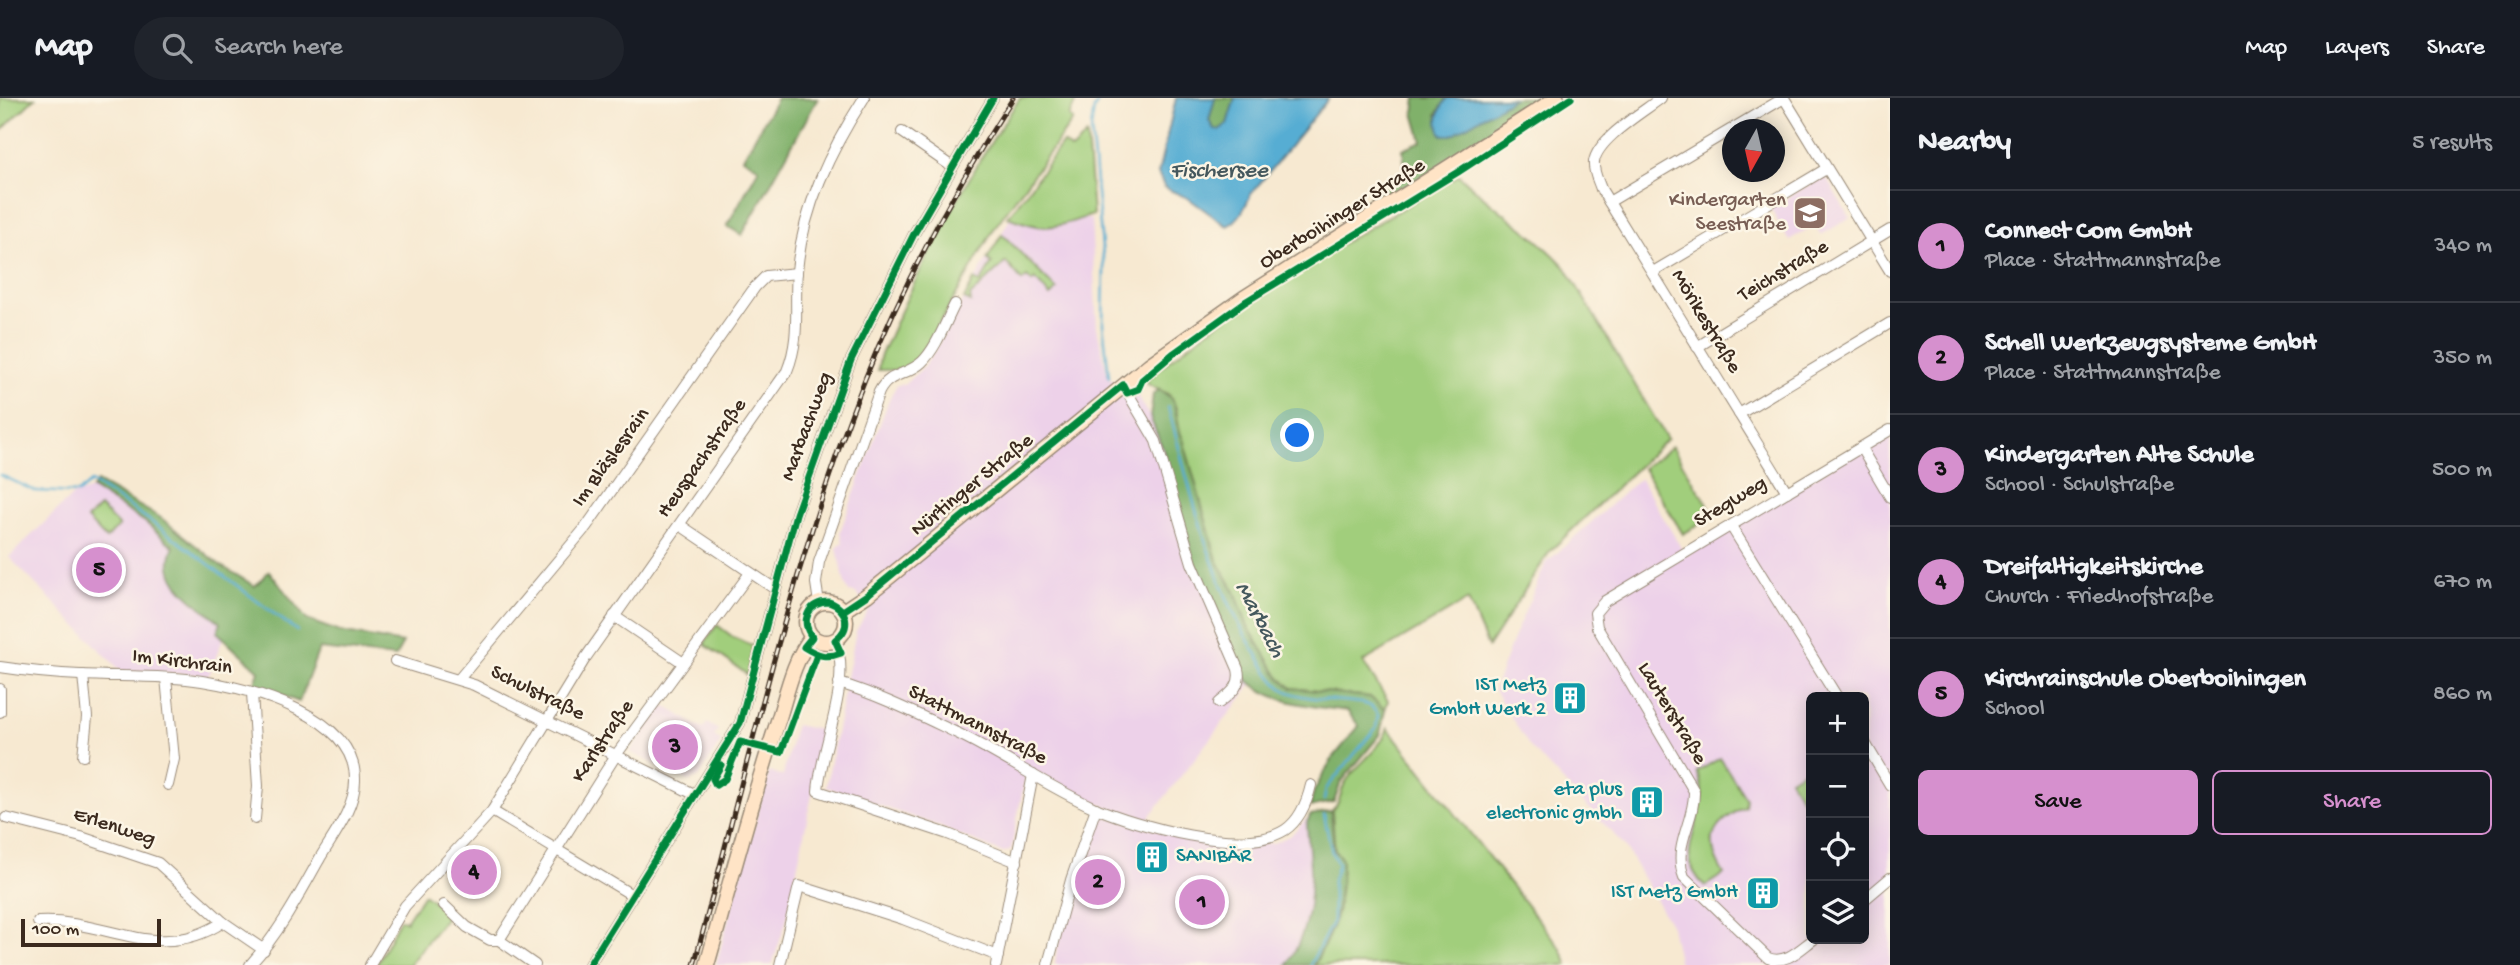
<!DOCTYPE html>
<meta charset="utf-8">
<style>
body{margin:0;font-family:"Gochi Hand",sans-serif;background:#20242c;color:#f1f3f6}
.controls{position:absolute;right:21px;bottom:21px;display:grid;overflow:hidden;border-radius:10px;box-shadow:0 4px 18px #0003}
.controls button{width:63px;height:63px;display:grid;place-items:center;padding:0;border:0;border-bottom:2px solid #363941;background:#171b24;color:#f1f3f6;font:35px sans-serif}
.compass{position:absolute;left:1722px;top:21px;width:63px;height:63px;border-radius:50%;background:#171b24;box-shadow:0 4px 18px #0003;rotate:188deg}
.scale{position:absolute;left:21px;bottom:18px;width:140px;box-sizing:border-box;padding-left:7px;border:4px solid #3b2a1e;border-top:0;font-size:19px;line-height:24px;white-space:nowrap;color:#3b2a1e;-webkit-text-stroke:5px #fcf5e5;paint-order:stroke}
.you{position:absolute;left:1298px;top:338px;width:24px;height:24px;margin:-18px;border:5px solid #fff;border-radius:50%;background:#1a73e8;box-shadow:0 0 0 10px #1a73e833}
.badge{display:grid;place-items:center;width:46px;height:46px;border-radius:50%;background:#d690ce;color:#111;font-size:23px;font-weight:700}
.pin{position:absolute;translate:-50% -50%;border:4px solid #fff;box-shadow:0 2px 7px #0006}
.list{margin:0;padding:0;list-style:none}
h2{display:flex;justify-content:space-between;align-items:center;height:91px;margin:0;padding:0 28px;font-size:30px}
h2 small{font-size:23px;font-weight:400;color:#9ea1a6}
.list li{display:grid;grid-template-columns:46px 1fr auto;gap:21px;align-items:center;box-sizing:border-box;height:112px;padding:0 28px;border-top:2px solid #363941}
.list b{display:block;font-size:26px;white-space:nowrap}
.list p{margin:0;font-size:23px;white-space:nowrap;color:#9ea1a6}
.list em{font-size:23px;font-style:normal;color:#9ea1a6}
.actions{display:flex;gap:14px;padding:21px 28px}
.actions a{flex:1;padding:16px 0;border:2px solid #d690ce;border-radius:10px;text-align:center;font-size:24px;color:#d690ce}
.actions .main{background:#d690ce;color:#111}
.icon{flex:none;width:38px;height:38px;fill:none;stroke:currentColor;stroke-width:2;stroke-linecap:round;stroke-linejoin:round}
.map{position:relative;flex:none;width:1890px;height:867px;overflow:hidden}
header{display:flex;align-items:center;gap:42px;box-sizing:border-box;height:98px;padding:0 35px;background:#171b24;border-bottom:2px solid #363941}
header strong{font-size:33px}
nav{display:flex;gap:38px;margin-inline-start:auto;font-size:24px}
.search{width:490px;height:63px;background:#20242c;display:flex;align-items:center;gap:18px;box-sizing:border-box;padding:0 24px;border-radius:38px;color:#9ea1a6;font-size:26px}
main{display:flex}
aside{flex:1;background:#171b24}
.map>svg:first-child{display:block}
.built{fill:#edd1e9;fill-rule:evenodd}
.green{fill:#a1ce7b;stroke:#6e7c4c;stroke-width:2}
.forest{fill:#80b16b;stroke:#5e6e44;stroke-width:2}
.water{fill:#57add3;stroke:#496c78;stroke-width:2}
.lines{fill:none;stroke-linecap:round;stroke-linejoin:round}
.stream{stroke:#57add3;stroke-width:2.5}
.minor-casing{stroke:#998a78;stroke-width:12}
.secondary-casing{stroke:#998a78;stroke-width:17}
.minor{stroke:#fff;stroke-width:10}
.secondary{stroke:#ffe4c6;stroke-width:14}
.rail-casing{stroke:#3b2a1e;stroke-width:5}
.rail{stroke:#fcf5e5;stroke-width:2.5;stroke-dasharray:8;stroke-linecap:butt}
.cycleway-casing{stroke:#fcf5e5;stroke-width:11}
.cycleway{stroke:#00873e;stroke-width:7}
.labels{text-anchor:middle;dominant-baseline:central;stroke-width:5;stroke-linejoin:round;paint-order:stroke}
.education-label{font-size:21px;fill:#785e54;stroke:#fcf5e5;text-anchor:end}
.street-label{font-size:21px;fill:#3b2a1e;stroke:#fcf5e5}
.culture-label{font-size:21px;fill:#0d838f;stroke:#fcf5e5;text-anchor:end}
.water-label{font-size:23px;font-style:italic;fill:#45585d;stroke:#fcf5e5}
</style>
<header>
<strong>Map</strong>
<div class="search"><svg class="icon" aria-label="search" viewBox="0 0 24 24"><circle cx="10" cy="10" r="6"/><path d="M15 15l6 6"/></svg>Search here</div>
<nav><a>Map</a><a>Layers</a><a>Share</a></nav>
</header>
<main>
<div class="map">
<svg width="1890" height="867" viewBox="0 0 1890 867">
<rect width="100%" height="100%" fill="#fcf5e5"/>
<filter id="ink" filterUnits="userSpaceOnUse"><feTurbulence type="fractalNoise" baseFrequency=".0143" numOctaves="2"/><feDisplacementMap in="SourceGraphic" scale="14" xChannelSelector="R" yChannelSelector="G"/><feConvolveMatrix kernelMatrix="1 2 1 2 8 2 1 2 1" color-interpolation-filters="sRGB"/></filter>
<filter id="wash" filterUnits="userSpaceOnUse"><feTurbulence type="fractalNoise" baseFrequency=".00686" numOctaves="4" result="noise"/><feDisplacementMap in="SourceGraphic" scale="28" xChannelSelector="R" yChannelSelector="G"/><feGaussianBlur stdDeviation="1.57" result="paint"/><feColorMatrix in="noise" values="0 0 0 0 0 0 0 0 0 0 0 0 0 0 0 0 0 1.4 0 .05"/><feComposite in="paint" operator="in"/></filter>
<g filter="url(#wash)">
<rect width="100%" height="100%" fill="#f7e9d1"/>
<!-- built -->
<g class="built">
<path d="M1825 78 1850 120 1821 137 1815 127 1789 142 1770 110Z"/>
<path d="M1016 110 1067 122 1091 121 1097 230 1108 280 1137 296 1161 340 1253 585 1148 721 1093 704 1027 670 1011 752 1003 755 933 726 826 689 856 533 869 511 856 495 849 494 845 486 837 450 843 445 840 434 890 299 897 287 904 286 922 271 931 259Z"/>
<path d="M1890 333V867H1679L1671 828 1624 747 1530 649 1494 592 1515 536 1546 465 1640 380 1686 458ZM1811 599H1864V841H1811Z"/>
<path d="M98 389 177 449 228 527 209 577 121 573 9 459 72 398Z"/>
<path d="M661 606 703 631 707 625 718 632 714 638 721 643 699 679 689 683 630 654Z"/>
<path d="M795 627 825 633 786 824 772 867H716L769 674 783 678Z"/>
<path d="M1098 717 1216 746 1254 747 1274 745 1291 737 1310 717 1307 727 1311 792 1308 820 1300 845 1287 867H1055L1057 850Z"/>
</g>
<!-- green -->
<g class="green">
<path d="M0 0H35L0 34Z"/>
<path d="M1020 0H1077L1069 19 1073 22 995 129 921 258 903 272H878L880 259C920 169 964 81 1020 0Z"/>
<path d="M1087 37 1093 117C1054 129 1048 135 1008 119L1063 45 1071 52Z"/>
<path d="M1459 77C1492 110 1535 135 1566 170L1667 341 1550 453 1488 549 1468 502 1363 564 1388 603 1385 612 1370 599 1291 590 1279 579 1248 529 1235 494 1217 462 1183 341C1175 327 1181 310 1169 297 1162 290 1151 292 1145 283 1240 200 1351 141 1459 77Z"/>
<path d="M1002 136 1057 192 1050 198 1035 181 1032 184 1027 179 1022 183 1006 164 970 198 971 204 964 201 974 182 980 185 992 165 987 161Z"/>
<path d="M1672 349 1714 417 1683 436 1643 370Z"/>
<path d="M100 409 119 428 106 441 87 421Z"/>
<path d="M717 527 733 539 755 549 748 577 704 546Z"/>
<path d="M1388 630 1561 851 1568 867H1314C1337 824 1341 811 1342 761L1335 753 1332 712C1341 705 1339 697 1344 687 1355 666 1380 654 1388 630Z"/>
<path d="M1720 660 1746 701 1745 709C1711 726 1703 742 1724 776L1705 788C1665 751 1718 718 1697 674Z"/>
<path d="M1811 668V713L1810 714 1790 681Z"/>
<path d="M424 796 449 815 409 867H376L400 821 406 823Z"/>
</g>
<!-- forest -->
<g class="forest">
<path d="M777 0H818L742 137 727 128 759 70 743 60Z"/>
<path d="M1215 0H1235L1227 26 1219 32 1214 31 1209 22Z"/>
<path d="M1416 0H1447L1437 16 1442 37H1452L1514 0H1546L1362 118 1357 109 1405 74 1403 51 1422 43 1414 15Z"/>
<path d="M1159 292C1183 302 1172 323 1183 341L1217 462 1235 494 1248 529 1279 579 1292 590 1370 599 1385 612 1380 637 1341 684 1334 704 1310 709 1314 693 1332 661 1359 628 1347 613C1311 608 1267 606 1242 576L1194 463 1163 351 1150 319 1153 296Z"/>
<path d="M97 384 161 420 220 467 255 488 269 473 307 522 340 534 403 545 395 559 319 551 299 604 254 587 259 573 217 534 221 525C199 506 156 483 174 449L145 424 92 391Z"/>
<path d="M1331 713 1334 753 1342 761C1340 811 1337 824 1314 867H1287C1317 819 1311 781 1307 727L1310 717Z"/>
</g>
<!-- water -->
<g class="water">
<path d="M1176 0H1215L1209 22 1214 31 1219 32 1227 26 1235 0H1329L1251 96C1245 109 1240 122 1227 128L1188 100 1165 90 1158 76Z"/>
<path d="M1447 0H1514L1452 37H1442C1434 24 1439 12 1447 0Z"/>
</g>
<g class="lines">
<!-- stream -->
<g class="stream">
<path d="M1100 0 1094 11 1091 30 1104 170 1103 226 1109 279"/>
<path d="M1168 309C1192 396 1210 487 1261 563 1267 573 1275 586 1285 592 1302 602 1342 602 1363 605L1372 609 1378 617 1376 630 1326 691 1324 702"/>
<path d="M0 377 35 393 78 395 91 384C164 428 229 483 297 533"/>
<path d="M1310 867 1333 823V782L1338 766 1332 755 1324 717"/>
</g>
</g>
</g>
<g filter="url(#ink)">
<g class="lines">
<!-- minor casing -->
<g class="minor-casing">
<g id="minor">
<path d="M1661 0C1643 14 1597 41 1594 64 1593 74 1598 82 1601 91L1787 394"/>
<path d="M1784 0 1890 173"/>
<path d="M902 34 951 68"/>
<path d="M1609 104 1784 0"/>
<path d="M1653 174 1826 71"/>
<path d="M1697 249 1890 132"/>
<path d="M1123 287 1156 343 1192 465 1238 571C1242 588 1231 595 1219 605"/>
<path d="M1739 316 1890 225"/>
<path d="M1861 350 1890 399"/>
<path d="M680 427 775 491"/>
<path d="M1731 428 1837 599"/>
<path d="M819 505 816 485 819 464 879 294C889 274 907 278 922 264 937 249 945 225 955 206"/>
<path d="M614 518 682 564"/>
<path d="M835 542C853 582 821 649 818 693L948 736 1017 764"/>
<path d="M395 563 474 587 694 696"/>
<path d="M0 569C27 573 53 576 80 577 120 579 161 577 202 583 252 591 357 618 355 683 355 710 333 738 320 760 299 798 279 835 250 867"/>
<path d="M83 577 87 619 83 658"/>
<path d="M166 580 174 661 168 687"/>
<path d="M459 581 586 429 755 189 766 178 797 175"/>
<path d="M839 585C879 597 919 617 957 635 1003 657 1046 688 1093 709 1136 727 1243 759 1285 732 1300 722 1307 704 1311 687"/>
<path d="M0 591V614"/>
<path d="M252 595 258 688 255 721"/>
<path d="M1864 643 1890 687"/>
<path d="M492 713 632 797"/>
<path d="M6 720 81 739 158 765 223 824 264 852"/>
<path d="M1864 802 1890 780"/>
<path d="M444 807 467 829 490 842H499L535 867"/>
<path d="M38 824C106 820 158 867 223 824"/>
<path d="M1814 841C1800 851 1786 867 1768 860L1684 779C1672 748 1695 723 1694 693L1597 529 1595 515 1605 503 1890 332"/>
<path d="M499 842 616 657 750 475"/>
<path d="M1048 866 1071 782 1096 710"/>
<path d="M370 867 405 808 492 713 586 559 787 273C801 239 794 208 797 173 803 109 830 53 864 0"/>
<path d="M589 867 740 625 796 416 851 262 915 134 993 0"/>
<path d="M780 867 799 788 903 821 998 858"/>
<path d="M996 867 1033 677"/>
</g>
</g>
<!-- secondary casing -->
<g class="secondary-casing">
<g id="secondary">
<circle cx="826" cy="524" r="20"/>
<path d="M843 513 867 497 1149 267 1244 200 1557 0"/>
<path d="M707 867C730 786 751 704 778 623 787 595 793 562 812 539"/>
</g>
</g>
<!-- minor -->
<use href="#minor" class="minor"/>
<!-- secondary -->
<use href="#secondary" class="secondary"/>
<!-- rail casing -->
<g class="rail-casing">
<path id="rail" d="M694 867C747 671 790 470 865 281 904 183 956 88 1013 0"/>
</g>
<!-- rail -->
<use href="#rail" class="rail"/>
<!-- cycleway casing -->
<g class="cycleway-casing">
<g id="cycleway">
<path d="M829 504C848 511 852 530 835 542L841 555C826 561 817 557 804 549L812 539C800 523 808 504 829 504Z"/>
<path d="M843 513 867 497 1123 287 1127 295 1138 291 1142 282 1174 255 1245 204 1458 74 1571 0"/>
<path d="M721 667 713 681 716 687 725 681 740 644 781 654 817 557"/>
<path d="M589 867 740 625 796 416 851 262 915 134 993 0"/>
</g>
</g>
<!-- cycleway -->
<use href="#cycleway" class="cycleway"/>
</g>
</g>
<!-- icons -->
<defs>
<g id="school-square" transform="scale(1.75)"><rect x="-9" y="-9" width="18" height="18" rx="4" fill="#8d6e63" stroke="#fcf5e5"/><path d="M0-5L7-2L0 1L-7-2ZM-4 1L0 2.5L4 1V4Q0 6-4 4Z" fill="#fff"/></g>
<g id="building-square" transform="scale(1.75)"><rect x="-9" y="-9" width="18" height="18" rx="4" fill="#0f9aa8" stroke="#fcf5e5"/><path d="M-4-6H4V6H1V3H-1V6H-4ZM-2.5-4.3h1.7v1.8h-1.7ZM.8-4.3h1.7v1.8H.8ZM-2.5-1h1.7V.8h-1.7ZM.8-1h1.7V.8H.8Z" fill="#fff"/></g>
</defs>
<g fill-rule="evenodd">
<use href="#school-square" x="1810" y="115"/>
<use href="#building-square" x="1570" y="600"/>
<use href="#building-square" x="1647" y="704"/>
<use href="#building-square" x="1152" y="759"/>
<use href="#building-square" x="1763" y="795"/>
</g>
<g class="labels">
<!-- education labels -->
<g class="education-label">
<text x="1786" y="103">Kindergarten<tspan x="1786" dy="24">Seestraße</tspan></text>
</g>
<!-- street labels -->
<g class="street-label">
<text transform="translate(1343 117) rotate(-32)">Oberboihinger Straße</text>
<text transform="translate(1784 174) rotate(-31)">Teichstraße</text>
<text transform="translate(1705 224) rotate(59)">Mörikestraße</text>
<text transform="translate(808 329) rotate(-70)">Marbachweg</text>
<text transform="translate(612 360) rotate(-54)">Im Bläslesrain</text>
<text transform="translate(703 361) rotate(-55)">Heuspachstraße</text>
<text transform="translate(973 388) rotate(-39)">Nürtinger Straße</text>
<text transform="translate(1731 405) rotate(-31)">Stegweg</text>
<text transform="translate(182 565) rotate(7)">Im Kirchrain</text>
<text transform="translate(537 596) rotate(26)">Schulstraße</text>
<text transform="translate(1671 616) rotate(59)">Lauterstraße</text>
<text transform="translate(977 628) rotate(27)">Stattmannstraße</text>
<text transform="translate(604 644) rotate(-56)">Karlstraße</text>
<text transform="translate(114 730) rotate(18)">Erlenweg</text>
</g>
<!-- culture labels -->
<g class="culture-label">
<text x="1546" y="588">IST Metz<tspan x="1546" dy="24">GmbH Werk 2</tspan></text>
<text x="1622" y="692">eta plus<tspan x="1622" dy="24">electronic gmbh</tspan></text>
<text x="1176" y="759" text-anchor="start">SANIBÄR</text>
<text x="1738" y="795">IST Metz GmbH</text>
</g>
<!-- water labels -->
<g class="water-label">
<text x="1219" y="73">Fischersee</text>
<text transform="translate(1259 522) rotate(62)">Marbach</text>
</g>
</g>
</svg>
<div class="controls">
<button>+</button>
<button>−</button>
<button><svg class="icon" aria-label="locate" viewBox="0 0 24 24"><circle cx="12" cy="12" r="6"/><path d="M12 2v4M12 18v4M2 12h4M18 12h4"/></svg></button>
<button><svg class="icon" aria-label="layers" viewBox="0 0 24 24"><path d="M12 4l9 5-9 5-9-5zM3 14l9 5 9-5"/></svg></button>
</div>
<svg class="compass" viewBox="-18 -18 36 36"><path d="M0-13l5 13h-10z" fill="#e53935"/><path d="M0 13l5-13h-10z" fill="#9ea1a6"/></svg>
<div class="scale">100 m</div>
<div class="you"></div>
<div class="pin badge" style="left:1202px;top:804px">1</div>
<div class="pin badge" style="left:1098px;top:784px">2</div>
<div class="pin badge" style="left:675px;top:649px">3</div>
<div class="pin badge" style="left:474px;top:774px">4</div>
<div class="pin badge" style="left:99px;top:472px">5</div>
</div>
<aside>
<h2>Nearby<small>5 results</small></h2>
<ul class="list">
<li><span class="badge">1</span><div><b>Connect Com GmbH</b><p>Place · Stattmannstraße</p></div><em>340 m</em></li>
<li><span class="badge">2</span><div><b>Schell Werkzeugsysteme GmbH</b><p>Place · Stattmannstraße</p></div><em>350 m</em></li>
<li><span class="badge">3</span><div><b>Kindergarten Alte Schule</b><p>School · Schulstraße</p></div><em>500 m</em></li>
<li><span class="badge">4</span><div><b>Dreifaltigkeitskirche</b><p>Church · Friedhofstraße</p></div><em>670 m</em></li>
<li><span class="badge">5</span><div><b>Kirchrainschule Oberboihingen</b><p>School</p></div><em>860 m</em></li>
</ul>
<div class="actions"><a class="main">Save</a><a>Share</a></div>
</aside>
</main>
